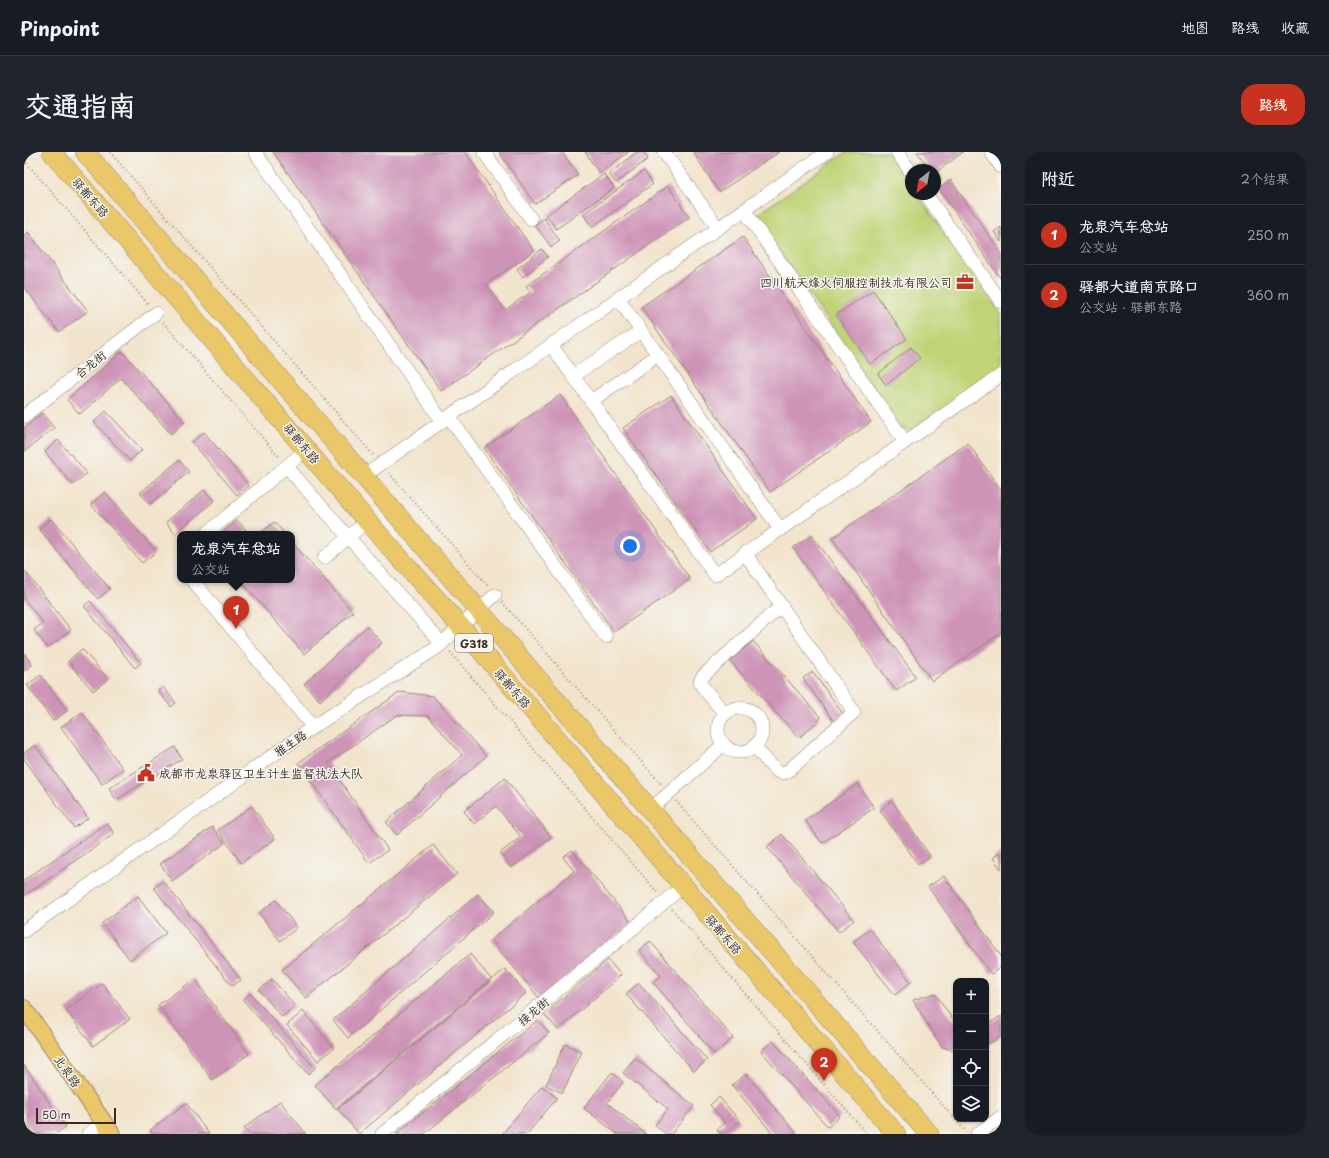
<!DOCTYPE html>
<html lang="zh">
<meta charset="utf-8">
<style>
body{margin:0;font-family:"Playpen Sans","LXGW WenKai TC",sans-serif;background:#20242c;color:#f1f3f6}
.controls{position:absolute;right:12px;bottom:12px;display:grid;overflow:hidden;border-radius:8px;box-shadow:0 1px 3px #0004}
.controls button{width:36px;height:36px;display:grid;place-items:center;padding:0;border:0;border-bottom:1px solid #363941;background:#171b24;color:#f1f3f6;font:20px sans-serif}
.compass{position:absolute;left:881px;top:12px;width:36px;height:36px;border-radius:50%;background:#171b24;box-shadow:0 1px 3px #0004;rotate:211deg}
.scale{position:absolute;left:12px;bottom:10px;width:80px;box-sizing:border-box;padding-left:4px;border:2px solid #3b2a1e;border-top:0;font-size:11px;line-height:14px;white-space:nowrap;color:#3b2a1e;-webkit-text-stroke:3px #f6f6f2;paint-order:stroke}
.you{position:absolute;left:606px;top:394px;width:14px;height:14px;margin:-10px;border:3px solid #fff;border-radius:50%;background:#1a73e8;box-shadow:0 0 0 6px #1a73e833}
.badge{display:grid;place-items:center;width:26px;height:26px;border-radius:50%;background:#c8321e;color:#fff;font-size:13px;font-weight:700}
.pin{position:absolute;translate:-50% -33px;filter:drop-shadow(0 1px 2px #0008)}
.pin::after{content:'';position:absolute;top:21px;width:14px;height:12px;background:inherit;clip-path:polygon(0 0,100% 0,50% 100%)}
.popup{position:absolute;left:153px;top:379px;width:118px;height:52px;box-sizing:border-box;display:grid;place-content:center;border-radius:8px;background:#171b24;filter:drop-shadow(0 1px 3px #0005);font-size:13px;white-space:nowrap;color:#9ea1a6}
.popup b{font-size:15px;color:#f1f3f6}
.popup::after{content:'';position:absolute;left:50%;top:100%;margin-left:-8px;border:8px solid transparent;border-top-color:#171b24}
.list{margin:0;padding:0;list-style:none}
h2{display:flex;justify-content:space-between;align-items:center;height:52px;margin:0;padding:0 16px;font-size:17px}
h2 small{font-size:13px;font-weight:400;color:#9ea1a6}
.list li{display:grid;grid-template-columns:26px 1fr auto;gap:12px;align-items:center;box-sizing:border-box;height:60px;padding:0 16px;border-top:1px solid #363941}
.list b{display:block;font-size:15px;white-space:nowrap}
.list p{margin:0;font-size:13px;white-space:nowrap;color:#9ea1a6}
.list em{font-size:13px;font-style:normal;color:#9ea1a6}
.icon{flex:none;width:22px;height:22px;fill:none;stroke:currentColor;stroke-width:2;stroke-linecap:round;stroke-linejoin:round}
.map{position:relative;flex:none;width:977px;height:982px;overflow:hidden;border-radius:16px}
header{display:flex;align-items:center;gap:24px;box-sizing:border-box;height:56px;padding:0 20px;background:#171b24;border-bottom:1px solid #363941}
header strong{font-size:19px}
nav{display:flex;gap:22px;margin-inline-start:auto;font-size:14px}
.intro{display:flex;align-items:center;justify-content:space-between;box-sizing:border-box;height:96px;padding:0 24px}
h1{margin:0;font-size:28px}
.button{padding:10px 18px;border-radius:16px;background:#c8321e;color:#fff;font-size:14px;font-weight:700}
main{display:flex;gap:24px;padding:0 24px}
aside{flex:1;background:#171b24;border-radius:16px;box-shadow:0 1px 3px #0004}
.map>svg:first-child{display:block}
.green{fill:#c0d477;stroke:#7e7f4a}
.building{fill:#ce94b8}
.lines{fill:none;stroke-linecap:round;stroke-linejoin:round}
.minor-casing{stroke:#968775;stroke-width:14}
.major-casing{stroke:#968775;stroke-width:18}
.highway-casing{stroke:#968775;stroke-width:20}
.path{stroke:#968775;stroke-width:2;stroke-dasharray:1 3;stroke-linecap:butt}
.minor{stroke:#fff;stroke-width:13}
.major{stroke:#eac769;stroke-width:16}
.highway{stroke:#eac769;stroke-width:19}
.labels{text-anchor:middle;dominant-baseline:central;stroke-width:3;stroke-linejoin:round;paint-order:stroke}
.shield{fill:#f6f6f2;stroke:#73675e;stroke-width:1}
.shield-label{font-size:11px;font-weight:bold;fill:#3b2a1e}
.street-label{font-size:12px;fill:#3b2a1e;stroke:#f6f6f2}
.poi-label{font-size:12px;fill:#3b2a1e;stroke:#f6f6f2;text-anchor:end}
</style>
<header>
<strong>Pinpoint</strong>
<nav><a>地图</a><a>路线</a><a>收藏</a></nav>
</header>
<div class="intro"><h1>交通指南</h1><a class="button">路线</a></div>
<main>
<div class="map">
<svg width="977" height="982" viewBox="0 0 977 982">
<rect width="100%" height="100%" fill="#f6f6f2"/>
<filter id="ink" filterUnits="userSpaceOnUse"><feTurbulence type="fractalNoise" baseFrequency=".025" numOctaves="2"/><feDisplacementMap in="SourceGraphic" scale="8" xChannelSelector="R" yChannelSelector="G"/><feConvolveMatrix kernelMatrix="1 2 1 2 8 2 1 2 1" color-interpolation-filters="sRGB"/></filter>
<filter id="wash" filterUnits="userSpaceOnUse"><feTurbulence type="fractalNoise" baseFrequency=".012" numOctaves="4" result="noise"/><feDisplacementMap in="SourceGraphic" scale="16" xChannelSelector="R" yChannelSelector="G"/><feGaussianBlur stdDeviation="0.9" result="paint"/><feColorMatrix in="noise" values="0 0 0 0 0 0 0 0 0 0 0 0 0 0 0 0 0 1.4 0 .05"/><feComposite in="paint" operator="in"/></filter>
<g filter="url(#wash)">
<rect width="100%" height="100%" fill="#f2e4cc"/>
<!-- green -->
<path class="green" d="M822 0H864L887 33V42H893L977 162V218L889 279 877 276 733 67 734 62Z"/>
<g id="blocks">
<!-- building -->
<g class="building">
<path d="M249 0H441L510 99 462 132 481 158 507 140 502 134 644 34 665 65 417 239Z"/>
<path d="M475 0H538L554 23 511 52Z"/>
<path d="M561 0H605L575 21Z"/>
<path d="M613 0H620L624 7 592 31 585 22Z"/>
<path d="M669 0H755L695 40Z"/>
<path d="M893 0H939L911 21V18H907Z"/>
<path d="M620 19 629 32 568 75 559 62Z"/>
<path d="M580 22 590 36 532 77 522 63Z"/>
<path d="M927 28 977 101V127L915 37Z"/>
<path d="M520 66 536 89 527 95 511 73Z"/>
<path d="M977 75V90L970 80Z"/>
<path d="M4 80 64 159 35 180 0 135V83Z"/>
<path d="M719 85 847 270 746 340 617 155Z"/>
<path d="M518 97 524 105 499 125 493 117Z"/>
<path d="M849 138 883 187 846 212 812 163Z"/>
<path d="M887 195 896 206 862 233 854 222Z"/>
<path d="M98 199 161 270 147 282 97 226 56 262 43 248Z"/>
<path d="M536 243 666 427 590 480 460 296Z"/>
<path d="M647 243 733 367 686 400 599 276Z"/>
<path d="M82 259 118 298 106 309 70 270Z"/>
<path d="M18 261 30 276 0 300V276Z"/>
<path d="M180 280 225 334 213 343 168 290Z"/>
<path d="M34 288 63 321 49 333 21 300Z"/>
<path d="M944 291 977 338V481L908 529 808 386Z"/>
<path d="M155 308 165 320 126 352 116 341Z"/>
<path d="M180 338 190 349 151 382 142 370Z"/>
<path d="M81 340 132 400 118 411 67 352Z"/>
<path d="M27 367 86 437 74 447 15 377Z"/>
<path d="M213 368 222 378 217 382H197Z"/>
<path d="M250 370 261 382H236Z"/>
<path d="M788 383 892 525 872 539 769 396Z"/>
<path d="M268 390 329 460 280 502 216 428H268Z"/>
<path d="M0 418 47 478 24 496 10 478 19 471 0 447Z"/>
<path d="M66 449 117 511 111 516 60 454Z"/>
<path d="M343 474 358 491 296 549 280 532Z"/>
<path d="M729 489 797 566 775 586 706 509Z"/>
<path d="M58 497 84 527 69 539 44 509Z"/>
<path d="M0 501 8 513 0 519Z"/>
<path d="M789 520 819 562 810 570 779 526Z"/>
<path d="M17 523 43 559 29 569 3 533Z"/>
<path d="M139 535 152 551 147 555 134 539Z"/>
<path d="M376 540 409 544 462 604 373 683 362 670 438 603 404 564 373 563 304 611 364 698 345 711 274 611Z"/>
<path d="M58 560 99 617 78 632 37 575Z"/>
<path d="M11 593 64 666 50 676 0 607V601Z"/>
<path d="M151 595 158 607 92 648 85 636Z"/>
<path d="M481 626 527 685 487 716 476 701 497 685 472 654 450 672 440 659Z"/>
<path d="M834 632 850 656 798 691 781 668Z"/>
<path d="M868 649 906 704 894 712 856 658Z"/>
<path d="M228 654 251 687 217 711 194 678Z"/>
<path d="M83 671 90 682 0 744V728Z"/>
<path d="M188 675 201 691 148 729 136 712Z"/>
<path d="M758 682 830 768 815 780 743 695Z"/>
<path d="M409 693 433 722 282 846 258 818Z"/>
<path d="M548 698 608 771 516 847 467 788 550 719 539 705Z"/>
<path d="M977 700V717L969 706Z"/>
<path d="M920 724 977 804V815L967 822 904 735Z"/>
<path d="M139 729 217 828 208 834 130 736Z"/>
<path d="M454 742 470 760 324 886 309 868Z"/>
<path d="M114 744 142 781 106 808 78 771Z"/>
<path d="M252 748 273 776 256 789 235 761Z"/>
<path d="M846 777 887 830 871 843 829 790Z"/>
<path d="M626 789 709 886 690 902 629 830 637 824 615 798Z"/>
<path d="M446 802 467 827 312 957 291 933Z"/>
<path d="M584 808 597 823 534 878 520 862Z"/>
<path d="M481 817 502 841 335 982 314 957Z"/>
<path d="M171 827 225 902 188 928 134 853Z"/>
<path d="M248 827 271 854 258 865 235 838Z"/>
<path d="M78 831 106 867 69 894 42 858Z"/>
<path d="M615 831 683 908 670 919 602 842Z"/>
<path d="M226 841 291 916 284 922 219 848Z"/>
<path d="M911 841 932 873V900L917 894 889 848Z"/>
<path d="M279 859 310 896 294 909 263 873Z"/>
<path d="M977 864V884L962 894V873Z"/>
<path d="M514 868 525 881 400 982H372Z"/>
<path d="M749 889 816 964 804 975 737 899Z"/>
<path d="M541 892 558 900 538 941 522 933Z"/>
<path d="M611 906 670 954 647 982H642L631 973 644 957 599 921Z"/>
<path d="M0 913 42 975 31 982H10L0 968Z"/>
<path d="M588 920 599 930 583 951 622 982H593L560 956Z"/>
<path d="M722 922 773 982H749L708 933Z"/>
<path d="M518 934 533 946 503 982H478Z"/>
<path d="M695 945 716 969 700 982H697L693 977 701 970 686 953Z"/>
<path d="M256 949 282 982H225L220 976Z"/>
<path d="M162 951 185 982H129L126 978Z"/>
</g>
</g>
</g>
<g filter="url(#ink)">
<use href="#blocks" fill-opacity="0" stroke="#968775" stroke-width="1"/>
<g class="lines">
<!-- minor casing -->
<g class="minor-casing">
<g id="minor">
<path d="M231 0 418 269"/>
<path d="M460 0 507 67"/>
<path d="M640 0 694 76"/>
<path d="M873 0 887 20"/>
<path d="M967 0 977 15"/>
<path d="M902 42 977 150"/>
<path d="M720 58 881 290"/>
<path d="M594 146 756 377"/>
<path d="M527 193 691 423 977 223"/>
<path d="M549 224 617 179"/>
<path d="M567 249 634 203"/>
<path d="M0 264 132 161"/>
<path d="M425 265 582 485"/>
<path d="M263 315 418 492"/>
<path d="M340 324 803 0"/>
<path d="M182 382 283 297"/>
<path d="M721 401 830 560 764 619 759 621 755 620 751 618 730 594"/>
<path d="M300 406 343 369"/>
<path d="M168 428 289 575"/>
<circle cx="716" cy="578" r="22"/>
<path d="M701 562 678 534 676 530 679 524 757 454"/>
<path d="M626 658 700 592"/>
<path d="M0 779 289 575 414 495 471 443"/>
<path d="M64 982 72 976"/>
<path d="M358 982 617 770 659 734"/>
<path d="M953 982 977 965"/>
</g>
</g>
<!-- major casing -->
<g class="major-casing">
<path id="major" d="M0 856 88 982"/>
</g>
<!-- highway casing -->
<g class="highway-casing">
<g id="highway">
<path d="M28 0 343 369 437 475 872 982"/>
<path d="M61 0 905 982"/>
</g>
</g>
<!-- path -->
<g class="path">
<path d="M86 0 350 304"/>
<path d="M0 8 125 153"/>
<path d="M139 170 256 306"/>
<path d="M365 321 465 435"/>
<path d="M478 450 637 632"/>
<path d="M426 500 633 740"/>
<path d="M652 649 942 980"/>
<path d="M648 757 843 982"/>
</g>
<!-- minor -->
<use href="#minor" class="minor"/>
<!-- major -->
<use href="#major" class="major"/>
<!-- highway -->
<use href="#highway" class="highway"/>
</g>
</g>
<!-- icons -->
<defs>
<g id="office-bare" transform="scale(1.38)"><path d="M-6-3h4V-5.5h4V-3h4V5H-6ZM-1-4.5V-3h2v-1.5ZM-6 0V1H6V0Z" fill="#c8321e" stroke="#f6f6f2" stroke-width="2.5" paint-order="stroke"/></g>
<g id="civic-bare" transform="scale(1.38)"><path d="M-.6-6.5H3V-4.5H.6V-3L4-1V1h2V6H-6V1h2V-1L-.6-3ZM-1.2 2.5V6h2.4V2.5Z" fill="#c8321e" stroke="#f6f6f2" stroke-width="2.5" paint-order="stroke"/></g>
</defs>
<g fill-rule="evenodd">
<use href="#office-bare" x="941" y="130"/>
<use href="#civic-bare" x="122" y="621"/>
</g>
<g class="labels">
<!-- shield labels -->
<rect class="shield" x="431" y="482" width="38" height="18" rx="3"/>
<g class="shield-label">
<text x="450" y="491">G318</text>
</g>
<!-- street labels -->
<g class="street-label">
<text transform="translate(67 45) rotate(49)">驿都东路</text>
<text transform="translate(66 212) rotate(-38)">合龙街</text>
<text transform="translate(278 291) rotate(50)">驿都东路</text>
<text transform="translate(489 536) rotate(49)">驿都东路</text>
<text transform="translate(266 591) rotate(-35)">雅生路</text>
<text transform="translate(700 782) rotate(49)">驿都东路</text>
<text transform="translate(509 859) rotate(-39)">接龙街</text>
<text transform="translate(44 919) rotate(55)">北泉路</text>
</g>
<!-- poi labels -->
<g class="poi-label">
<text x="928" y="130">四川航天烽火伺服控制技术有限公司</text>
<text x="135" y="621" text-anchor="start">成都市龙泉驿区卫生计生监督执法大队</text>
</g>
</g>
</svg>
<div class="controls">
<button>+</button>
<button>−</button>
<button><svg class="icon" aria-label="locate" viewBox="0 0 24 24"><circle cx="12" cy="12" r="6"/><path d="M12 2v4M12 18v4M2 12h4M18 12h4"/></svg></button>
<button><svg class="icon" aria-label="layers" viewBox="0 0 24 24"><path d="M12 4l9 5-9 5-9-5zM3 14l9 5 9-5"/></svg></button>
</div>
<svg class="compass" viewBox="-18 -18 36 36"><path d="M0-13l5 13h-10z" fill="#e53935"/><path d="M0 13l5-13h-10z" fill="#9ea1a6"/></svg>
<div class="scale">50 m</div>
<div class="you"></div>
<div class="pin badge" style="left:212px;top:477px">1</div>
<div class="popup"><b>龙泉汽车总站</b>公交站</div>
<div class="pin badge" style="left:800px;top:929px">2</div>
</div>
<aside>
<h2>附近<small>2个结果</small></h2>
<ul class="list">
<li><span class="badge">1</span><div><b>龙泉汽车总站</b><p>公交站</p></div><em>250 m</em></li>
<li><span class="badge">2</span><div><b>驿都大道南京路口</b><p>公交站 · 驿都东路</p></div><em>360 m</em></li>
</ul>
</aside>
</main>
